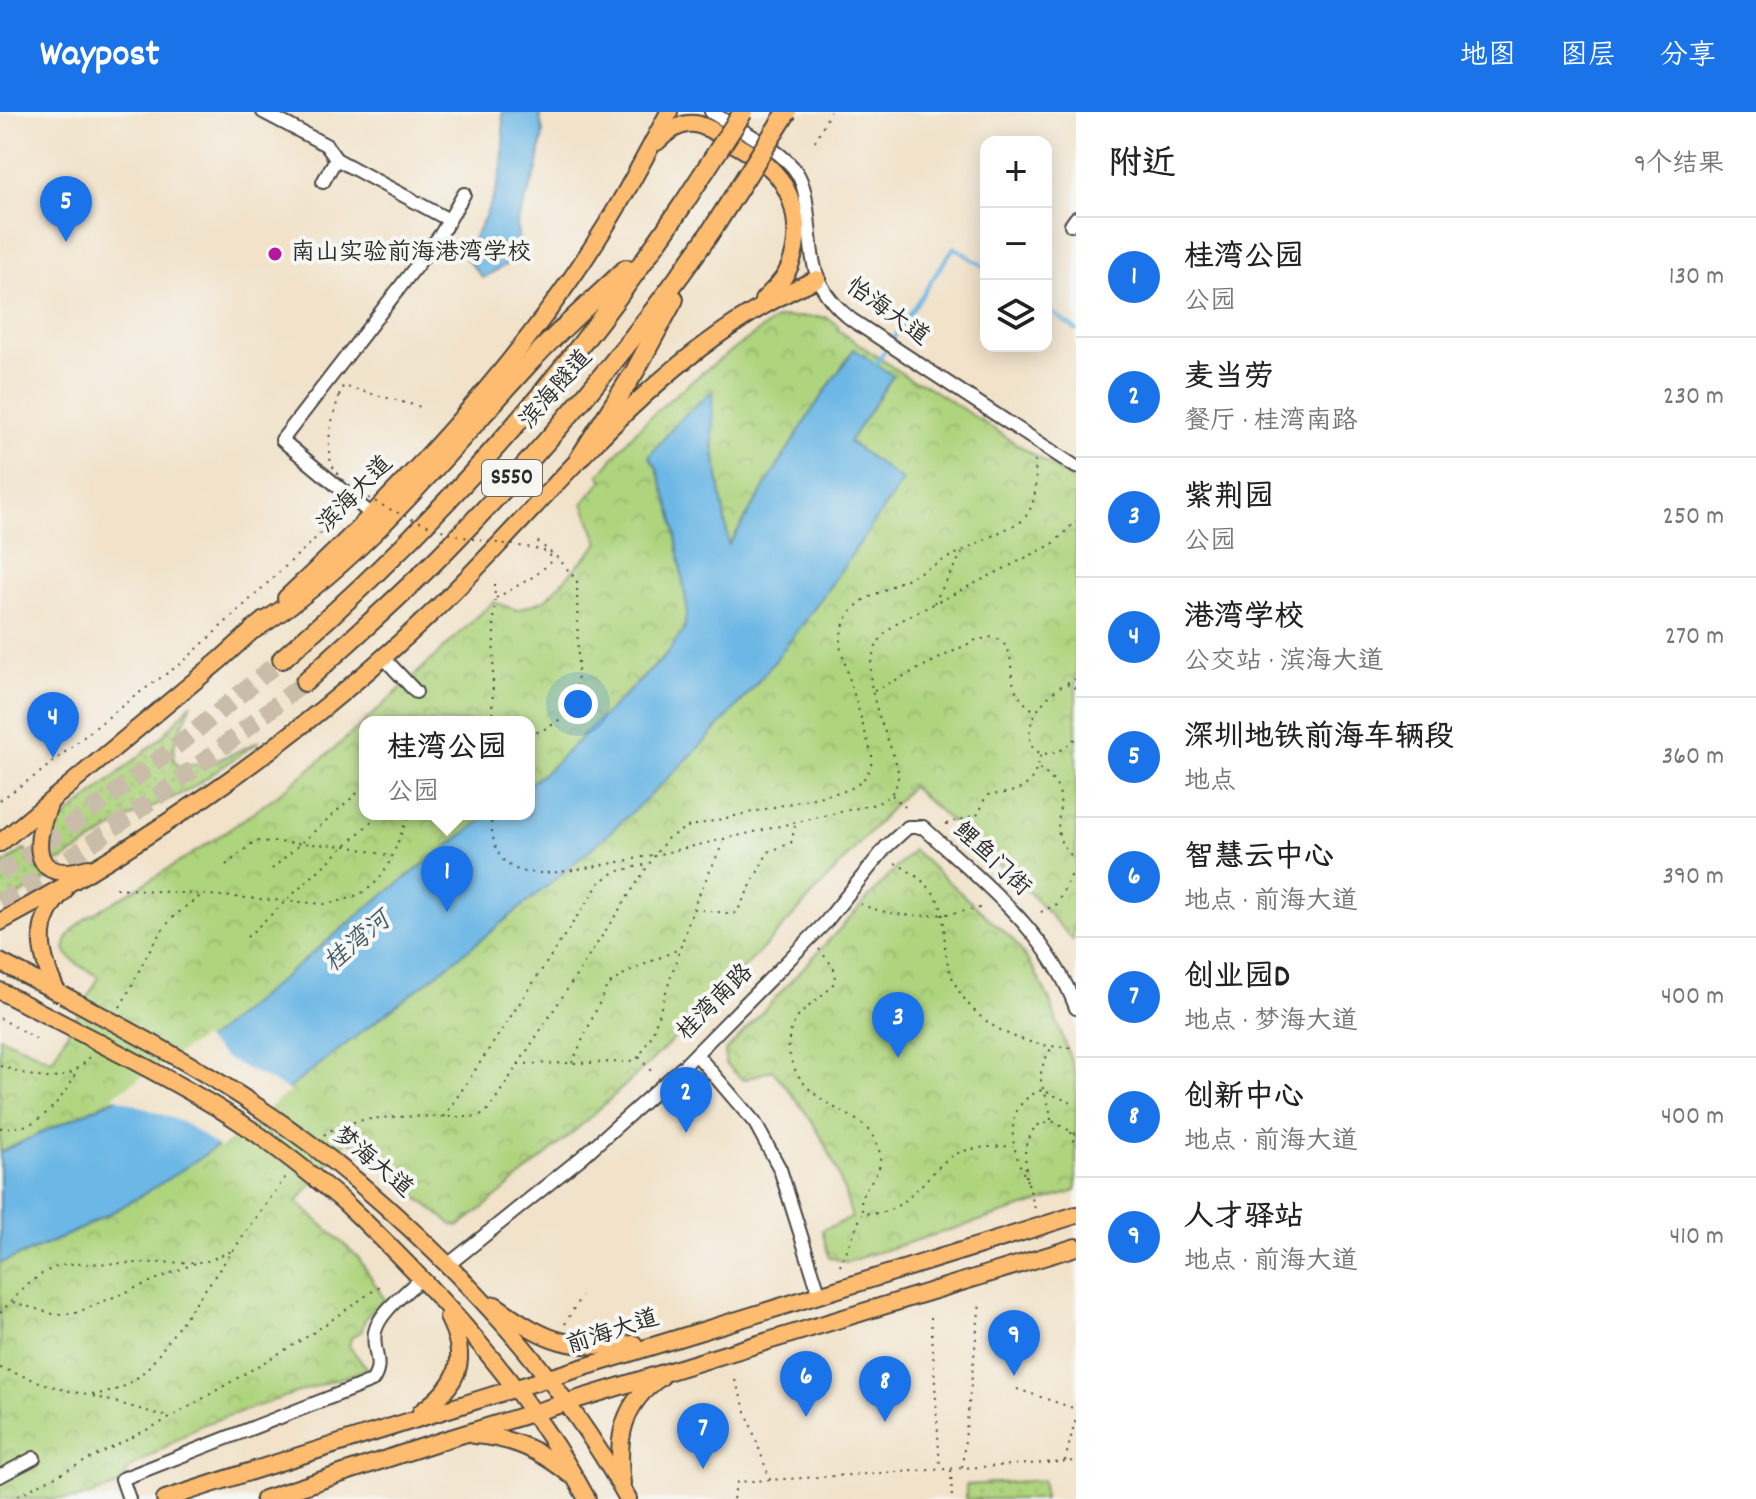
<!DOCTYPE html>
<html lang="zh">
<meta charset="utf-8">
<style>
body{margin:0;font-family:Dekko,"LXGW WenKai TC",sans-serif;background:#f2f2f2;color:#222}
.controls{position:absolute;right:24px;top:24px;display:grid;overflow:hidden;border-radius:16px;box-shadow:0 4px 20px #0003}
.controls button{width:72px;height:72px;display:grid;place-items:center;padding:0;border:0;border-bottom:2px solid #e0e0e0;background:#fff;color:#222;font:40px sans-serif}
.you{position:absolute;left:578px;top:592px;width:28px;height:28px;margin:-20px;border:6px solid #fff;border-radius:50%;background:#1a73e8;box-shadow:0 0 0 12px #1a73e833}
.badge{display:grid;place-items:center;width:52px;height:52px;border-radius:50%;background:#1a73e8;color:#fff;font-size:26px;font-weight:700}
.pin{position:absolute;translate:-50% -66px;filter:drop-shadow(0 2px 4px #0008)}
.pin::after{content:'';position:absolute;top:42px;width:28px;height:24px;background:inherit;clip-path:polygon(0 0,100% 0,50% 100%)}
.popup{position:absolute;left:359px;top:604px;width:176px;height:104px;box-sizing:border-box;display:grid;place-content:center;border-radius:16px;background:#fff;filter:drop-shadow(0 2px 6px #0005);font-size:26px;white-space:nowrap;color:#767676}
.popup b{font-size:30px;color:#222}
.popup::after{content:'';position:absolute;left:50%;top:100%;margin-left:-16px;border:16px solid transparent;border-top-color:#fff}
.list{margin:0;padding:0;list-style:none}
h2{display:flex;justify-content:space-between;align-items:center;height:104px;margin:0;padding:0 32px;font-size:34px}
h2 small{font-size:26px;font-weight:400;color:#767676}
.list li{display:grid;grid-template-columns:52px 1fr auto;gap:24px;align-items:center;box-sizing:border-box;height:120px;padding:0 32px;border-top:2px solid #e0e0e0}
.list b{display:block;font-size:30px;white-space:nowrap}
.list p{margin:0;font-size:26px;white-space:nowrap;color:#767676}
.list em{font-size:26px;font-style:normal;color:#767676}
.icon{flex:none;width:44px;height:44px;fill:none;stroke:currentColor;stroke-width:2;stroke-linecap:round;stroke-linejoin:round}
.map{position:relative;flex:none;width:1076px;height:1387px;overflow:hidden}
header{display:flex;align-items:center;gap:48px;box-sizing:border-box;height:112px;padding:0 40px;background:#1a73e8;color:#fff}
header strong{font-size:38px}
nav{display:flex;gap:44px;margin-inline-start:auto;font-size:28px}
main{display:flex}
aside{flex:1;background:#fff}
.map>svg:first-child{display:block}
.grass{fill:url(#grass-dots);stroke:#6d8054;stroke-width:2}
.park{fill:url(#park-crowns);stroke:#6d8054;stroke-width:2;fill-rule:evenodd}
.water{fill:#6cb7e5;stroke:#4c7188;stroke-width:2}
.pier{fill:#f1e2c9}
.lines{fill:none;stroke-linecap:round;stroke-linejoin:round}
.stream{stroke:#6cb7e5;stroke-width:4}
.highway-tunnel{stroke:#c9bda9;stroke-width:18;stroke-dasharray:18 9;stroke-linecap:butt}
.minor-casing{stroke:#494643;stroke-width:16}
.major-casing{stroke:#494643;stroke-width:20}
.highway-casing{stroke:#494643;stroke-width:22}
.path{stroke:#494643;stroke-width:2;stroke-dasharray:2 6;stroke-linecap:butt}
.minor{stroke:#fff;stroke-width:12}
.major{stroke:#fdbc6f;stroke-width:16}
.highway{stroke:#fdbc6f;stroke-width:18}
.major-bridge-casing{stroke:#494643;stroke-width:20;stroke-linecap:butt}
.highway-bridge-casing{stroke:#494643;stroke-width:22;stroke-linecap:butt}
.path-bridge{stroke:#494643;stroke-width:2;stroke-dasharray:2 6;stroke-linecap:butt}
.major-bridge{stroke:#fdbc6f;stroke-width:16}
.highway-bridge{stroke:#fdbc6f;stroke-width:18}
.poi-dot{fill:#b5179e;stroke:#f6f6f2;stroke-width:3}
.labels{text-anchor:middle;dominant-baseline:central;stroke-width:8;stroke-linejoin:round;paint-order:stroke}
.shield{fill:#f6f6f2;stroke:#686867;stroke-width:2}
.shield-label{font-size:22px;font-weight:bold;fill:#2b2b2b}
.poi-label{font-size:24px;fill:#2b2b2b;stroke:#f6f6f2;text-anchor:start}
.street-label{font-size:24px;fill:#2b2b2b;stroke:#f6f6f2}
.water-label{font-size:26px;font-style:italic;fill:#425c6c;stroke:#f6f6f2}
</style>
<header>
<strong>Waypost</strong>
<nav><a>地图</a><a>图层</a><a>分享</a></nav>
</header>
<main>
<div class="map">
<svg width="1076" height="1387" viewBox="0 0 1076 1387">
<defs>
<pattern id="grass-dots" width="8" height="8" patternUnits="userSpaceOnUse" patternTransform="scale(2)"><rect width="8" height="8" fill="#afd47e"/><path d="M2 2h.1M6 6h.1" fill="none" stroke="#97b66d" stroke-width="1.8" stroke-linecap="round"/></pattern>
<pattern id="park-crowns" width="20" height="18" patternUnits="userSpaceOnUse" patternTransform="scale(2)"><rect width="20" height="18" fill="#afd47e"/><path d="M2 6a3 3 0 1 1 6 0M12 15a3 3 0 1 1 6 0" fill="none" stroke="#97b66d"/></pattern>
</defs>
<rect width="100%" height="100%" fill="#f6f6f2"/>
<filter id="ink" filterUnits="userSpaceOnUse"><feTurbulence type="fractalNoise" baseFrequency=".0125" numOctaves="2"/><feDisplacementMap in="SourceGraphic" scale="16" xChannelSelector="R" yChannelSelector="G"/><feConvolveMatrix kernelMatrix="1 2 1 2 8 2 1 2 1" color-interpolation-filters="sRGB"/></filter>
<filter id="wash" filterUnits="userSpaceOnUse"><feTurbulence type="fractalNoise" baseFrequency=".006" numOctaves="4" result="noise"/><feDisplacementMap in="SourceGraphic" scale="32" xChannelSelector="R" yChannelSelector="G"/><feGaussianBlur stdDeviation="1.8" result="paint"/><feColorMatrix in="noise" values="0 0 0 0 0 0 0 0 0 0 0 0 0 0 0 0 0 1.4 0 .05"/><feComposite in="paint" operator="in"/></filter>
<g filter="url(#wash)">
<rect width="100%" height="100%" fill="#f1e2c9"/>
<!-- grass -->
<g class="grass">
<path d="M192 591 175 630 173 646 178 654 210 652 260 629 189 678 131 705 63 748 54 751 39 731 48 720 161 626Z"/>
<path d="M25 737 34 756 50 765 0 794V755Z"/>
<path d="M1043 1368 1044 1387H966V1373Z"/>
</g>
<!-- park -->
<g class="park">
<path d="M784 205H825L839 214 837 217 913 269 922 271 1076 370V791L1073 828 1024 775 911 674C795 804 678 933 544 1045 516 1068 489 1093 459 1114L453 1113 393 1067 386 1058 348 1028 297 1090 358 1145 385 1188C374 1197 363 1203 362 1219L351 1226 349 1234 367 1257 201 1313 129 1357 121 1373 77 1387H0V925L52 948 99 865C66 846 49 837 86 806 154 767 223 725 285 677 358 620 425 553 493 490L517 498 545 488 599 431 583 391 603 368 599 363C613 347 625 330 640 315 681 274 728 241 776 207ZM365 610H529V702H365Z"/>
<path d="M913 738 1014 829 1033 856 1049 887 1076 963V1079L846 1150 829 1145 822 1118 852 1106C834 1040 817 1010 772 958L743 968 725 951V940Z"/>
</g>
<!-- water -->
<g class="water">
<path d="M502 0H539L543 21 537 58 517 111 519 145 483 166 464 144C494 89 509 65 502 0Z"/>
<path d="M854 237 893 264 849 330 903 369C845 451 791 537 722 611 573 772 386 895 217 1034 147 1083 81 1122 0 1151V1040L115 987 214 923 373 791 490 702H529V672L549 657 666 543 684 517 687 496 673 405 656 355 649 344 680 307 712 279 713 332 729 433 809 303Z"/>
</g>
<!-- pier -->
<path class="pier" d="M202 926 226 946 290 979 220 1036 185 1011 112 984Z"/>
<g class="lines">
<!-- stream -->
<g class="stream">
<path d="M1046 196 1076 218"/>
<path d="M874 255 954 135 986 156"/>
</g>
</g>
</g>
<g filter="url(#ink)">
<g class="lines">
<!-- highway-tunnel -->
<g class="highway-tunnel">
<path d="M0 761C100 697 192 623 282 547"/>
<path d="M0 790C108 725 207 648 305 570"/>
</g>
<!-- minor casing -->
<g class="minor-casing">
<g id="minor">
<path d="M263 0 326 33 336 47 449 108"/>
<path d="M711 0C736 16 782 37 797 61 805 74 806 89 808 104 813 151 811 176 852 208L1076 355"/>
<path d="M323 70 336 47"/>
<path d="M1071 113 1076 106"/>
<path d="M372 403 282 328 441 122 464 82"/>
<path d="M383 545 416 580"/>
<path d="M696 942 755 1011 780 1057 820 1184"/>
<path d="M449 1152 582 1045 684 954 825 811 886 735 908 715H923C981 769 1048 819 1076 896"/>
<path d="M0 1364 34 1346"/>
<path d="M129 1387 122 1367 372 1269C385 1252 371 1238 375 1220 379 1200 406 1181 420 1167"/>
</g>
</g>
<!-- major casing -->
<g class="major-casing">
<g id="major">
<path d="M657 30C667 20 680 10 695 12 709 14 722 25 734 32 746 39 760 46 770 56 797 81 804 127 787 160 781 171 771 180 763 188"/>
<path d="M286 486C404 376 522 250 607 112 629 76 649 38 669 0"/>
<path d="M49 693C33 732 31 773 88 756"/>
<path d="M0 731 220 548 264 508"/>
<path d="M0 810C161 723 303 624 436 497 556 381 659 234 817 167"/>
<path d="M0 850 58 880"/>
<path d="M0 879 50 905"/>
<path d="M57 880C40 844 31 811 64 779"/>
<path d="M358 1070C464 1161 560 1264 628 1387"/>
<path d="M342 1088C435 1176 526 1274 587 1387"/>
<path d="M495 1193C550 1232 568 1237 634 1232"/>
<path d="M421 1300C459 1272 470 1248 448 1205"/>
<path d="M474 1323C509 1325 542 1339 569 1362"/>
<path d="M622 1371C616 1327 622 1291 661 1265"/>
<path d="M165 1387C468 1288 773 1199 1076 1103"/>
<path d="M264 1387 444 1328 1076 1135"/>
</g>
</g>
<!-- highway casing -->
<g class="highway-casing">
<g id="highway">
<path d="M579 347 635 259 674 187"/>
<path d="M254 517C363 449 443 344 530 250 560 217 594 188 626 157"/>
<path d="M282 547C435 415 571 259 684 91"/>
<path d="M305 570C350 528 397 488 439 445 540 342 635 231 716 112"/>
</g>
</g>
<!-- path -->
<g class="path">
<path d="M815 29 830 0"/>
<path d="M339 284 343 274 421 295"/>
<path d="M496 486 536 463"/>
<path d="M934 491 962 441"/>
<path d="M1076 567C1051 575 1018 610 1034 638 1050 647 1065 638 1076 625"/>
<path d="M1067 572 1076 576"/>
<path d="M874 579 976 528 993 525C1018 535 1007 556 1015 576 1019 588 1028 594 1037 601"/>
<path d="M492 610 495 471"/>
<path d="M529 623C563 612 576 597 578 561L577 469 560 448 537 429"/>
<path d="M1039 657C1076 682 1052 698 1060 727 1063 736 1070 742 1076 748"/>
<path d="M892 683 905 695"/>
<path d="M0 688 38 662 132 586 183 550 319 423 332 404"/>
<path d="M491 702C491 762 521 766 573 758 599 754 626 749 652 743"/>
<path d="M946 712 979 702 986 683C1020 680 1032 679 1041 642"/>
<path d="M657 740 668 726 687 715 844 679C860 674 872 662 872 644L840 534C840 514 848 499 864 488L1022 409C1040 389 1035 368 1035 343"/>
<path d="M895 751C913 761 932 773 940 793 946 810 943 830 947 848 959 906 1017 937 1073 935"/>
<path d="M226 753 255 729 347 734 390 744"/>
<path d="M272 757 365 674"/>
<path d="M116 776 325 792C387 782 387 754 409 702"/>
<path d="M860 792C901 809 941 805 984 795"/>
<path d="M694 797 733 802 737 800 768 740 791 731 795 714"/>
<path d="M1041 800 1057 792 1076 754"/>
<path d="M819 837 834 856 835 869C825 887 803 893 793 913 779 944 801 975 827 991 844 1002 865 1008 875 1028 895 1068 852 1069 863 1101 907 1108 927 1056 956 1042 973 1034 995 1035 1013 1034"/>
<path d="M120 895C149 846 150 816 202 783"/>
<path d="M0 906 38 928"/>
<path d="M639 945 651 959"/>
<path d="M572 951 607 874 627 860 679 837"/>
<path d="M518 952 628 950 639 945 652 923 695 791 723 731"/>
<path d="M0 954C37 965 60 978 90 945"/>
<path d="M444 1005 600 770 615 760 648 752"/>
<path d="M1051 1008C1048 972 1029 973 1052 935"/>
<path d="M0 1016C9 1015 18 1016 27 1013 47 1006 69 979 76 959"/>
<path d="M1071 1020 1076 1033"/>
<path d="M324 1023C355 998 431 1006 471 1005L480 1004 489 997 655 743 875 692C893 685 901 673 897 654 882 605 845 547 898 510L1053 432 1076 409"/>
<path d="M1026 1065 1025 1035 1035 1014 1052 1009 1076 1022"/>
<path d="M1027 1069C1011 1038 1000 993 1042 978L1076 993"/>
<path d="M1028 1071 1035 1097"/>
<path d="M840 1154 862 1102"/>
<path d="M13 1190 53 1202H73L198 1150"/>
<path d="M0 1201C20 1180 38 1157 68 1152L205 1150 232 1139"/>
<path d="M931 1205 940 1356"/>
<path d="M565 1212 581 1184"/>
<path d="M0 1256C62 1276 108 1307 156 1246L287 1063"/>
<path d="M735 1268 770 1368"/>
<path d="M1017 1277 1076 1297"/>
<path d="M93 1284 168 1305"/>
<path d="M1065 1349 1076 1305"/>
<path d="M962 1355 980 1190"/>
<path d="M951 1358 952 1387"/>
<path d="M11 1387 170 1306 310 1223 380 1174"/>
<path d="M733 1387 737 1370 1076 1349"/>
</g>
<!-- minor -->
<use href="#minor" class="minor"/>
<!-- major -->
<use href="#major" class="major"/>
<!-- highway -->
<use href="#highway" class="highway"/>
<!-- major-bridge casing -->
<g class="major-bridge-casing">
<g id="major-bridge">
<path d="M63 883C167 938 268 993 358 1070"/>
<path d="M50 905C107 935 164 963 218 996 262 1023 302 1055 342 1088"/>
</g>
</g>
<!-- highway-bridge casing -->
<g class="highway-bridge-casing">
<g id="highway-bridge">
<path d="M684 91 743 0"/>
<path d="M716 112 787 0"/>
</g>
</g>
<!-- path-bridge -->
<g class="path-bridge">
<path d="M339 284C333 305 325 329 331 350 341 384 436 418 468 426 494 432 522 432 547 440L552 446 551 450 536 463"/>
<path d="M247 825 373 708V702"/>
</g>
<!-- major-bridge -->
<use href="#major-bridge" class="major-bridge"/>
<!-- highway-bridge -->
<use href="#highway-bridge" class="highway-bridge"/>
</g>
</g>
<!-- markers -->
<circle class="poi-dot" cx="275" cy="142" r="8"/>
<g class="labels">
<!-- shield labels -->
<rect class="shield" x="482" y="348" width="60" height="36" rx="6"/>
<g class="shield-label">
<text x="512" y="366">S550</text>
</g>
<!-- poi labels -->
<g class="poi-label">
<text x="291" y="142">南山实验前海港湾学校</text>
</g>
<!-- street labels -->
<g class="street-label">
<text transform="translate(887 201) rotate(36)">怡海大道</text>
<text transform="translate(557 278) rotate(-49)">滨海隧道</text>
<text transform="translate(356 383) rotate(-46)">滨海大道</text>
<text transform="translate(991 748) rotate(43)">鲤鱼门街</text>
<text transform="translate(716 891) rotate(-45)">桂湾南路</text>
<text transform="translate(372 1051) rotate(40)">梦海大道</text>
<text transform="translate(613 1221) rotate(-18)">前海大道</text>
</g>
<!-- water labels -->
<g class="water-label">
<text transform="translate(358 831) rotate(-40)">桂湾河</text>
</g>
</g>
</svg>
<div class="controls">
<button>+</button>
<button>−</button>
<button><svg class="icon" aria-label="layers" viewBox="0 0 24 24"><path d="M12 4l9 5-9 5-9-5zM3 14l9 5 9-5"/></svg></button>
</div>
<div class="you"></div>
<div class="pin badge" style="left:447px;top:800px">1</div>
<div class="popup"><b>桂湾公园</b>公园</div>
<div class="pin badge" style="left:686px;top:1021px">2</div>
<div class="pin badge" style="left:898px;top:946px">3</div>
<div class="pin badge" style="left:53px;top:646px">4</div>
<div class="pin badge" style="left:66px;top:130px">5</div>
<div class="pin badge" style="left:806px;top:1305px">6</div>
<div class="pin badge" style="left:703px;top:1357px">7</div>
<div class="pin badge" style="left:885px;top:1310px">8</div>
<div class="pin badge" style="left:1014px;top:1264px">9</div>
</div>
<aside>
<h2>附近<small>9个结果</small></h2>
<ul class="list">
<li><span class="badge">1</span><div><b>桂湾公园</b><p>公园</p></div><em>130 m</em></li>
<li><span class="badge">2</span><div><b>麦当劳</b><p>餐厅 · 桂湾南路</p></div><em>230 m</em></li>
<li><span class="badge">3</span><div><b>紫荆园</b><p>公园</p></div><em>250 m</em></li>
<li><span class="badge">4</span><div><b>港湾学校</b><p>公交站 · 滨海大道</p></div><em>270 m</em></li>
<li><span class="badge">5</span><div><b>深圳地铁前海车辆段</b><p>地点</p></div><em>360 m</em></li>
<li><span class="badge">6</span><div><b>智慧云中心</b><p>地点 · 前海大道</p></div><em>390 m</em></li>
<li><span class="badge">7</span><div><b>创业园D</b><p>地点 · 梦海大道</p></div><em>400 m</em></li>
<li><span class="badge">8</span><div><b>创新中心</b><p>地点 · 前海大道</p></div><em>400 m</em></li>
<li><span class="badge">9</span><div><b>人才驿站</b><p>地点 · 前海大道</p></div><em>410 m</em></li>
</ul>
</aside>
</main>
